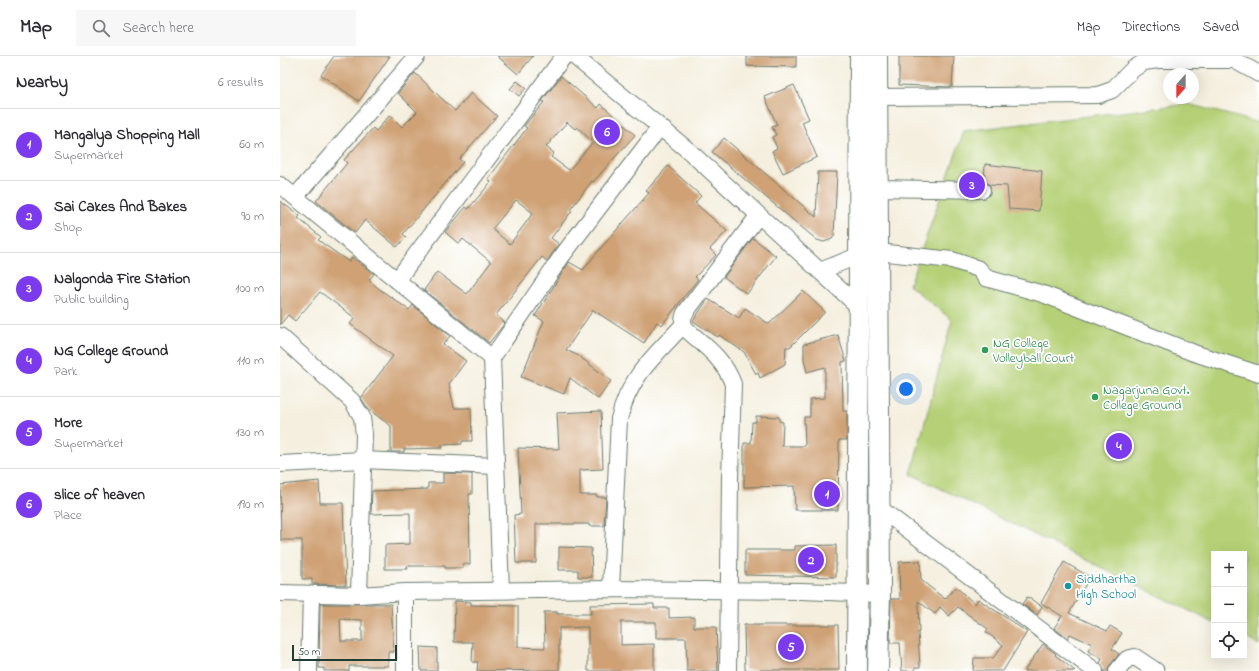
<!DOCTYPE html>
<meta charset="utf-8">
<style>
body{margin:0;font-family:"Indie Flower",sans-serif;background:#f7f7f7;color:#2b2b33}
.controls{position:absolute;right:12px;bottom:12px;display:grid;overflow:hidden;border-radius:0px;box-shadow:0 4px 16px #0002}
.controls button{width:36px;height:36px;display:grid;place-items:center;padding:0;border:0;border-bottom:1px solid #e1e1e2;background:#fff;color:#2b2b33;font:20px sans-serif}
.compass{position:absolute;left:883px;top:12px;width:36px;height:36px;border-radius:50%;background:#fff;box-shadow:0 4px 16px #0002;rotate:201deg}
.scale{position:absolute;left:12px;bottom:10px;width:105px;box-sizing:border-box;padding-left:4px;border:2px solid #1f3d34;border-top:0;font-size:11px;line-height:14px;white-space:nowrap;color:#1f3d34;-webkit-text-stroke:3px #fff;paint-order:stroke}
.you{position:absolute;left:626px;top:333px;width:14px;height:14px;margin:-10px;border:3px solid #fff;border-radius:50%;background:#1a73e8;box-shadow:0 0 0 6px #1a73e833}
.badge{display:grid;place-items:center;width:26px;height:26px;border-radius:50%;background:#7c3aed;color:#fff;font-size:13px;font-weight:700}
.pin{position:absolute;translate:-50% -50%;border:2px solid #fff;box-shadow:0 1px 4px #0006}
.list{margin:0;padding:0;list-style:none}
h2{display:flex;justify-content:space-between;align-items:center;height:52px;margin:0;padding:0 16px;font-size:17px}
h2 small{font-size:13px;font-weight:400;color:#7c7c81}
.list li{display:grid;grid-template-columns:26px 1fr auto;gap:12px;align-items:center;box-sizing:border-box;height:72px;padding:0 16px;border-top:1px solid #e1e1e2}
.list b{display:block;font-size:15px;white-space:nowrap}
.list p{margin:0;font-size:13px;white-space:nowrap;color:#7c7c81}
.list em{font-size:13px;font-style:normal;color:#7c7c81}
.icon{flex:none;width:22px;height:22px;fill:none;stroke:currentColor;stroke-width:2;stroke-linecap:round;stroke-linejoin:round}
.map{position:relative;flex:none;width:979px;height:615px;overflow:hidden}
header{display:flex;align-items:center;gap:24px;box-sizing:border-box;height:56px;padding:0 20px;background:#fff;border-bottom:1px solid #e1e1e2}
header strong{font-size:19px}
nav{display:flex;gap:22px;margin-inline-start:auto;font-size:14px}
.search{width:280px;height:36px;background:#f7f7f7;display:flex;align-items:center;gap:10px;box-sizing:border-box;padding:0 14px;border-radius:0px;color:#7c7c81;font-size:15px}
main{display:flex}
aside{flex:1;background:#fff}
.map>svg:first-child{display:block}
.green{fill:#b5d076;stroke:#6a8655}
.building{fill:#cfa175;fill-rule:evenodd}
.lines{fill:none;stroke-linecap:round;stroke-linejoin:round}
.minor-casing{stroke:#6a7b70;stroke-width:18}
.major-casing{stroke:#6a7b70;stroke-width:22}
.minor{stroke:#fff;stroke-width:16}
.major{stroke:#fff;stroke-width:20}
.leisure-dot{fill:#2e9e5b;stroke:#fff;stroke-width:1.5}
.culture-dot{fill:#0f9aa8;stroke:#fff;stroke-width:1.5}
.labels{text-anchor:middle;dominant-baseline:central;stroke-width:3.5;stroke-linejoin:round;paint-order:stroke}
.leisure-label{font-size:13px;fill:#27864d;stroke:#fff;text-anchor:start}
.culture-label{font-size:13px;fill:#0d838f;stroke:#fff;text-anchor:start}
</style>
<header>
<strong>Map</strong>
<div class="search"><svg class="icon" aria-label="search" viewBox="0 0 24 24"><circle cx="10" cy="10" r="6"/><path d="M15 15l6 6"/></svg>Search here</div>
<nav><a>Map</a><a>Directions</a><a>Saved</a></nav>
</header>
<main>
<aside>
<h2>Nearby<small>6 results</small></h2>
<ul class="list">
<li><span class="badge">1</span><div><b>Mangalya Shopping Mall</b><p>Supermarket</p></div><em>60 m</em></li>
<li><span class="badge">2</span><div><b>Sai Cakes And Bakes</b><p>Shop</p></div><em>90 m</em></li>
<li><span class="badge">3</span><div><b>Nalgonda Fire Station</b><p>Public building</p></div><em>100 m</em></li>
<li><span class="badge">4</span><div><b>NG College Ground</b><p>Park</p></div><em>110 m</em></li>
<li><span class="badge">5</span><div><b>More</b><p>Supermarket</p></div><em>130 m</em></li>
<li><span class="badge">6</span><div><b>slice of heaven</b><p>Place</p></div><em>190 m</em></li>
</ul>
</aside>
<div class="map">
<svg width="979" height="615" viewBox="0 0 979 615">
<rect width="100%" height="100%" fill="#fff"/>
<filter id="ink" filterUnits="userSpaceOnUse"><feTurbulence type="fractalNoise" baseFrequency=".025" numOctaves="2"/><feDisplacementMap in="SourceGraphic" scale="8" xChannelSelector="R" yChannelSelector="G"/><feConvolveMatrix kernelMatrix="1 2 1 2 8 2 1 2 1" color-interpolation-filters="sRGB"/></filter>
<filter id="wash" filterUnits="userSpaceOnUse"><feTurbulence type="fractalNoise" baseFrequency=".012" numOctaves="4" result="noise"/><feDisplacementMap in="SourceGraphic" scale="16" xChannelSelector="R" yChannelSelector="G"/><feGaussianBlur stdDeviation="0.9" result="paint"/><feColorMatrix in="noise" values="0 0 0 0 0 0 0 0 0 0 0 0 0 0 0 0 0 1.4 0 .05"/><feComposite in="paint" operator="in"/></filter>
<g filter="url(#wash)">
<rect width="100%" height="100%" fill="#f4efde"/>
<!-- green -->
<path class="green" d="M908 48 979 67V589L964 581V498H934V567L631 418 672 264 629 229 684 75Z"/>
<g id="blocks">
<!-- building -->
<g class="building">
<path d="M54 0H110L79 45 41 19Z"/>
<path d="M217 0H253L238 18Z"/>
<path d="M467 0H516V11L467 10Z"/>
<path d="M619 0H674L672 31 619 29Z"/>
<path d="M135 17 175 55 191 37 217 60 179 103 183 106 123 178 126 181 117 191 85 164 75 177 36 145 67 107 64 104 93 72 96 75 110 59 122 71 137 56 118 37Z"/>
<path d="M281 20 318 52 321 48 355 79 313 126 312 125 290 154 292 155 271 182 279 188 267 205 262 201 216 259 225 267 209 287 144 234 157 216 187 238 211 206 183 183 179 188 165 176 186 151 188 153 211 126 208 123 247 72 244 70 264 46 262 45ZM287 66 295 73 297 71 313 86 289 114 271 101 274 97 266 91ZM236 144 253 157 230 188 212 173Z"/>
<path d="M237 25 246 32 239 40 230 33Z"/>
<path d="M514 29 529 63 522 66 537 101 503 117 492 95 497 92 492 81 496 79 492 71 497 69 485 41Z"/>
<path d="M444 82 536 161 538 116H557L554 180 552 183 544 186 537 184 432 96Z"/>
<path d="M705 108 762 115 759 155 729 153 727 130 710 129 704 125Z"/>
<path d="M388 110 421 140 415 147 447 175 430 193 436 199 415 221 418 223 382 269 377 266 364 287 313 254 286 294 299 300 331 325 318 343 290 322 284 338 241 321 264 265 255 260 289 206 303 214 320 193 369 137 366 135Z"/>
<path d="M0 145 20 160 18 162 41 181 38 184 69 206 72 201 94 218 89 224 98 232 129 254 133 249 170 280 163 288 186 305 169 328 174 352H191L192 385H182V388L162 389V392L124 393V396H111V370L88 353 81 342 113 300 70 268 75 262 40 236 15 265 8 259 0 269Z"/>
<path d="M473 182 496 200 467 238 444 221Z"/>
<path d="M523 235 545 256 510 291H506L505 308 480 322 478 317 476 318 464 296 439 279 438 281 413 265 428 243 459 262 465 252 489 268Z"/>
<path d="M558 279 566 305 562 306 563 355H567V384H559L558 454H515L514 430 464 431V387H471L472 366H476V360L499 361V365L503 366 502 390H525L524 361H530V343L545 342V311L527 316 524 303V288Z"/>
<path d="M321 355 323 413 300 414V439H317V441H326L324 470H309V468H256V507H236L234 459 241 458 238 392 279 393 277 357Z"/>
<path d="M163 417 192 418V438H189L190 508H183V512H165V510H127L128 513H105V489L130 488V457L91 458 92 435 148 433V427H163Z"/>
<path d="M39 425 40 447H63L66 529 32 528V523H22V484H1L0 429Z"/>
<path d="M556 489V521L465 519V494H515V490Z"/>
<path d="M279 491 311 492 312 521H298V514H279Z"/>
<path d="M640 505 641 524 665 543 676 531 695 548 698 543 747 576 723 615H693L694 602H713L723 589 706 576 708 573 678 551 669 560 660 551 655 558 638 545 639 576H638L640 611H635V615H622L620 587H610L611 543H620L619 506Z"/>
<path d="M784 506 810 521 789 557 827 575 830 570 842 577 832 593 839 598 830 609 828 615H824L820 607 822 603 808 595 812 588 790 578 787 582 774 572 782 560 761 547Z"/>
<path d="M747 541 762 550 757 559 742 548Z"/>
<path d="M175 545 191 546V549L238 550V591L265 592 264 556H277V558H311L310 549 374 548V552H389V562L414 561V571H436L438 615H407L406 582H376V566H341V589L374 588V615H308V571L279 572V614L197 615 198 606H192L193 586H174Z"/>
<path d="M40 548H111L114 596H108V610H69V615H44V612H39ZM60 563 82 564V585H61Z"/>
<path d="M464 569H558L559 614H465Z"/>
<path d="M763 588 776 598 775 599 795 615H744Z"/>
<path d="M140 591 157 592V615H141Z"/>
</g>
</g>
</g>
<g filter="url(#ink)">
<use href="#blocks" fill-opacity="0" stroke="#6a7b70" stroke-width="1"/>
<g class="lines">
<!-- minor casing -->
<g class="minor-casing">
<g id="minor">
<path d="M294 0 409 95 579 251"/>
<path d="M953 0 954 4 979 18"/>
<path d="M597 41 818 39 832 34 853 13 864 6 879 4H954"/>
<path d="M0 129 15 141 137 0"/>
<path d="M598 132 702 134"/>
<path d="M15 141 212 302"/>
<path d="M598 196 672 204 699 213 706 222 763 238 914 297 979 318"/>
<path d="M540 215 580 199"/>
<path d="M117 224 284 0"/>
<path d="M0 280 72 345 82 361 84 379 79 539"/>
<path d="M0 408 83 404 216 410"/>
<path d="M598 451 815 615"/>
<path d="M331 533 339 363C350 319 374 301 403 269"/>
<path d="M221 534 212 302 282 200 380 71"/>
<path d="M0 537 79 539 125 536 331 533 521 535 600 538"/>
<path d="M29 615 31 540"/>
<path d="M125 615V536"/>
<path d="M448 615 450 422 453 328C444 303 426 291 407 274 402 268 402 264 405 257L478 160"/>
<path d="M837 615 847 603 855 601 876 615"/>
</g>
</g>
<!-- major casing -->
<g class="major-casing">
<g id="major">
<path d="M597 0 600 538 598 615"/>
<path d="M577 615 580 0"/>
</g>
</g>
<!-- minor -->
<use href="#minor" class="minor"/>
<!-- major -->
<use href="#major" class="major"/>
</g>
</g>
<!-- markers -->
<g class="leisure-dot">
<circle cx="705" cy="294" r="4"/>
<circle cx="815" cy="341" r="4"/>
</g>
<circle class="culture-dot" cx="788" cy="530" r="4"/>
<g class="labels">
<!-- leisure labels -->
<g class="leisure-label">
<text x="713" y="287">NG College<tspan x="713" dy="15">Volleyball Court</tspan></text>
<text x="823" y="334">Nagarjuna Govt.<tspan x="823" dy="15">College Ground</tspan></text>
</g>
<!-- culture labels -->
<g class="culture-label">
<text x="796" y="523">Siddhartha<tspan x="796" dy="15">High School</tspan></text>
</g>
</g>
</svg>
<div class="controls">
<button>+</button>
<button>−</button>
<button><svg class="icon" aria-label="locate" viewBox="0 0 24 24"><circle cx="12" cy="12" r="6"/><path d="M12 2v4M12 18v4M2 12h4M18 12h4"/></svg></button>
</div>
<svg class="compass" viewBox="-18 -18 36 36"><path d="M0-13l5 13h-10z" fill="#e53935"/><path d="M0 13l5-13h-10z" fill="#7c7c81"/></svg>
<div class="scale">50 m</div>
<div class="you"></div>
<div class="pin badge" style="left:547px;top:438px">1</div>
<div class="pin badge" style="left:531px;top:504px">2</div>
<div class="pin badge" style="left:692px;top:129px">3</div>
<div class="pin badge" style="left:839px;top:390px">4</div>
<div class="pin badge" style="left:511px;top:591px">5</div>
<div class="pin badge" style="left:327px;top:76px">6</div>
</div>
</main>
